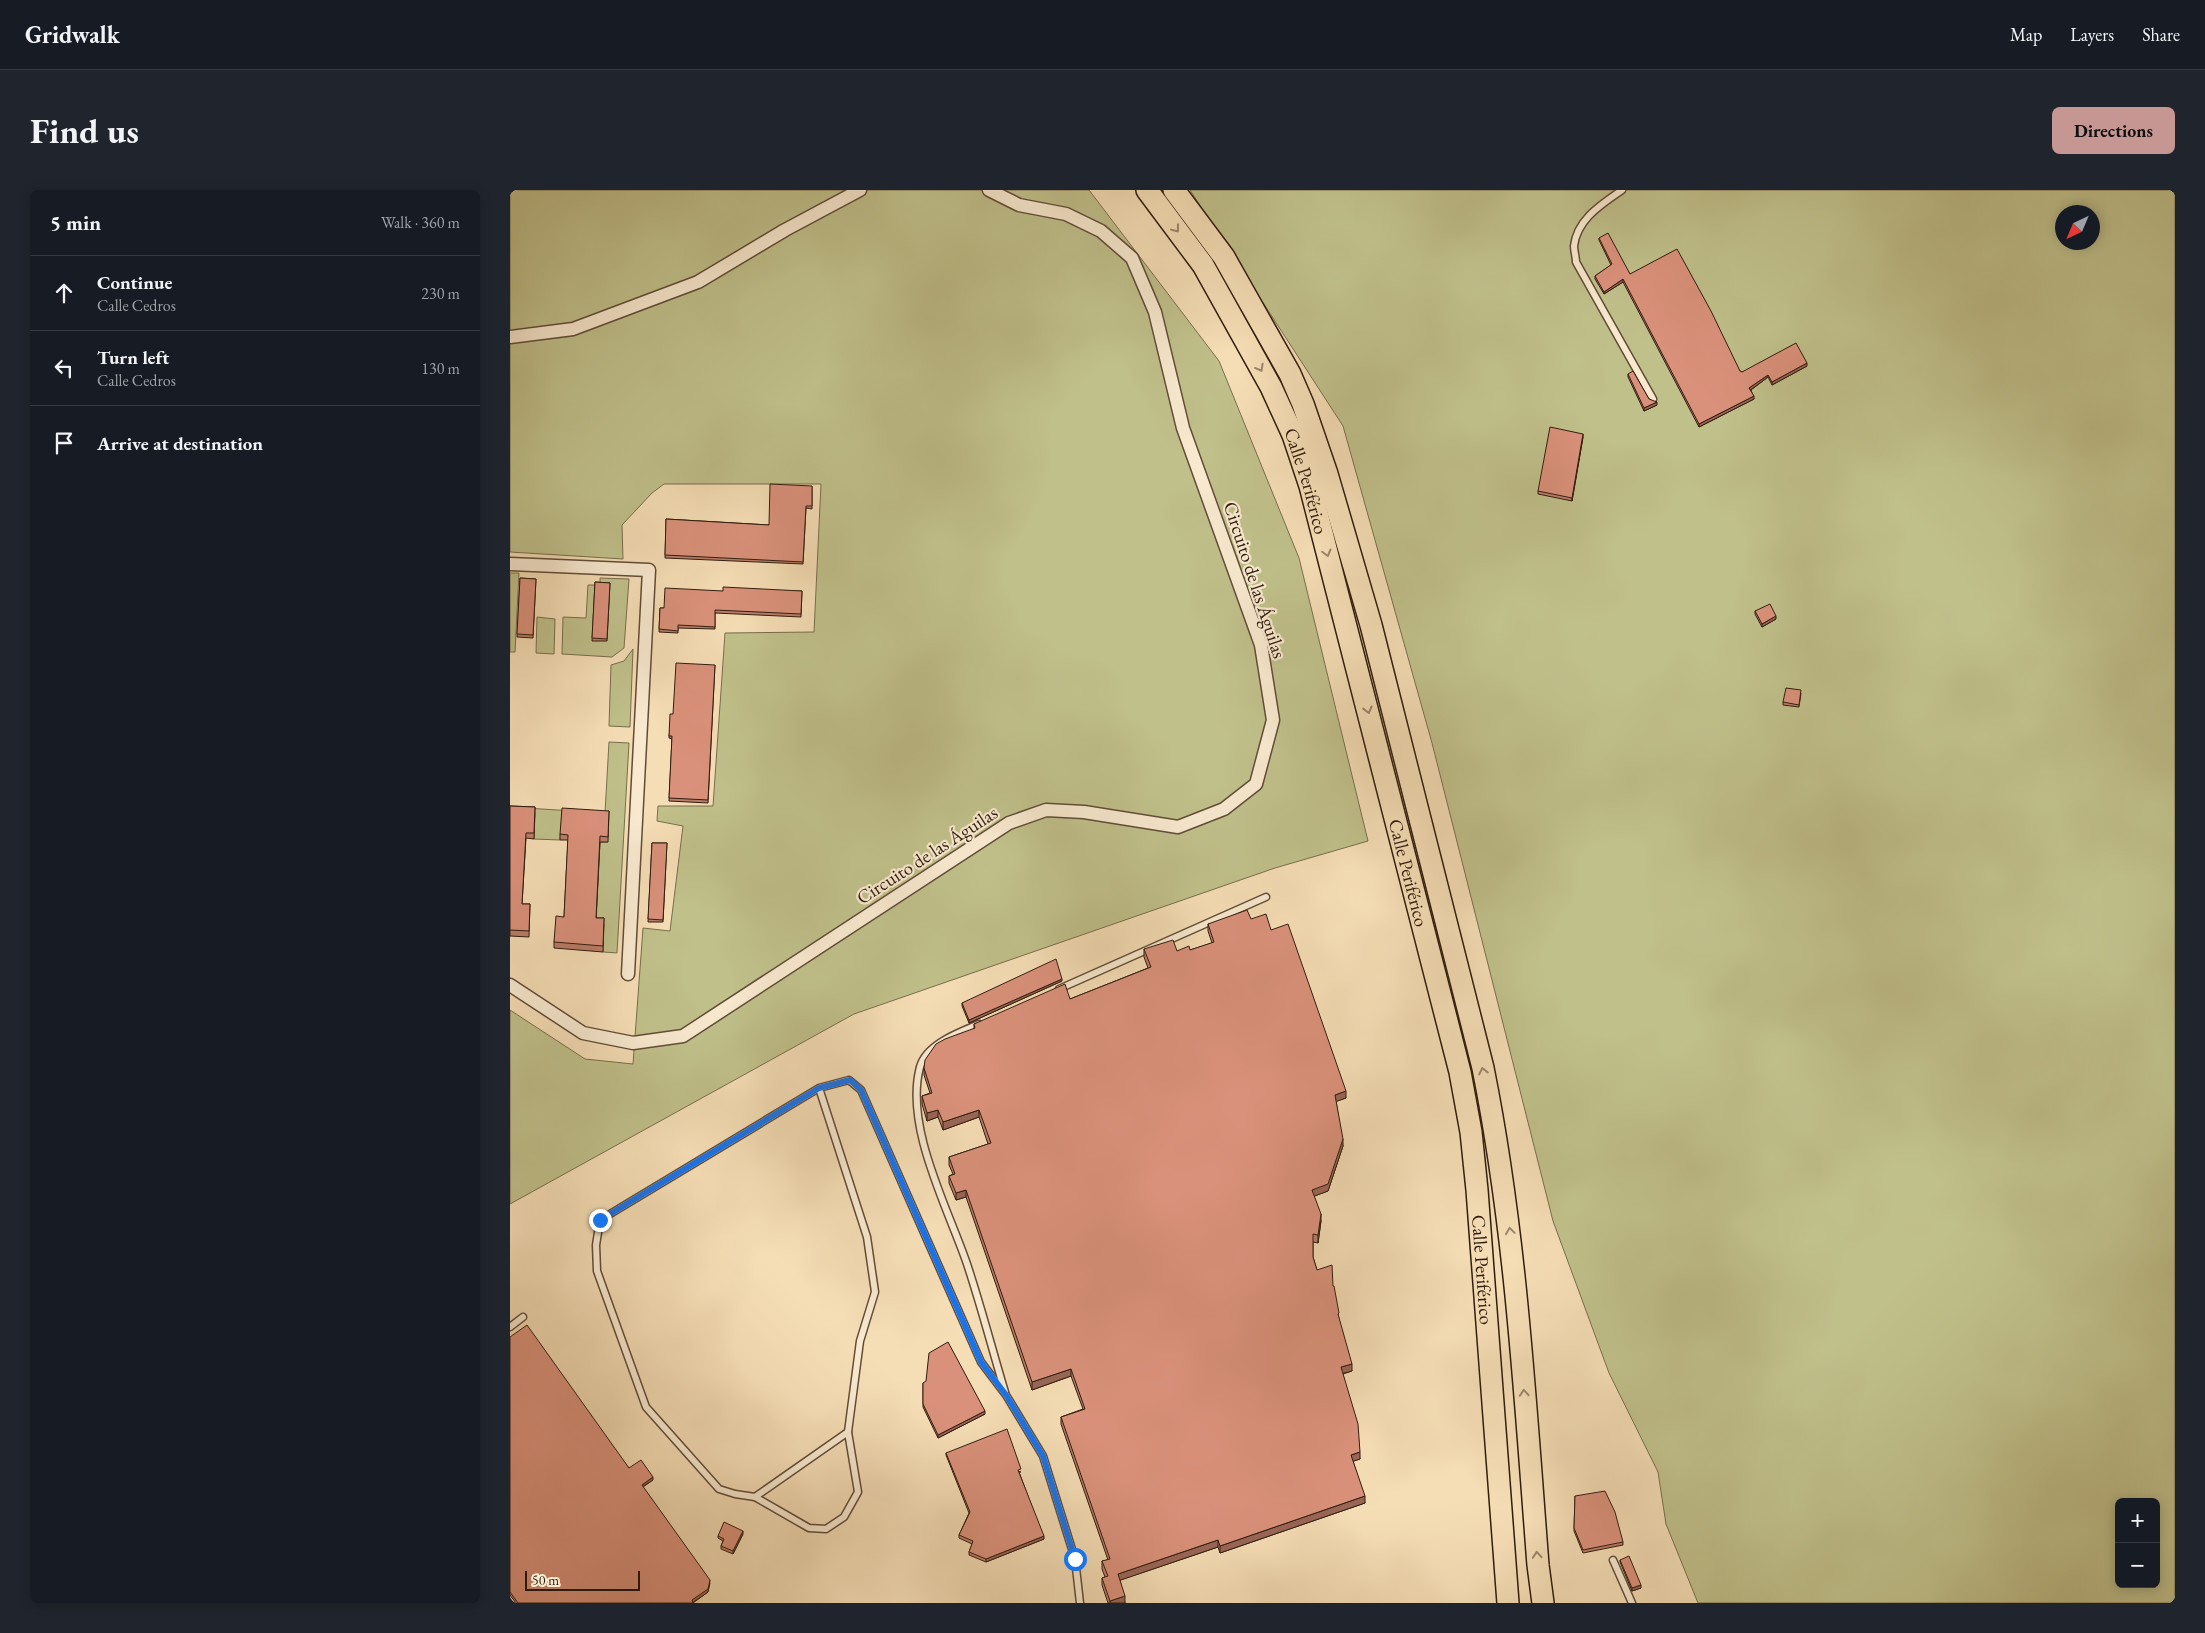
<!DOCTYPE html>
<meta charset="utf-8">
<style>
body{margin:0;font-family:"EB Garamond",serif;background:#20242c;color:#f1f3f6}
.controls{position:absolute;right:15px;bottom:15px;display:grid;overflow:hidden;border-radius:8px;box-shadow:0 2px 12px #0003}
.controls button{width:45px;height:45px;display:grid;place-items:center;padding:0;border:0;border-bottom:1px solid #363941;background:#171b24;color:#f1f3f6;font:25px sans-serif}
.compass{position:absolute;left:1545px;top:15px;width:45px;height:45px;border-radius:50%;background:#171b24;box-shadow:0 2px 12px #0003;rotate:224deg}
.scale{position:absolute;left:15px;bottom:12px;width:115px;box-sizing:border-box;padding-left:5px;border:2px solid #301c0e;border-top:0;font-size:14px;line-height:18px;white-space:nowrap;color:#301c0e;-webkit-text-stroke:4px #f8e9cf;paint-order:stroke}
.stop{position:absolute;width:15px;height:15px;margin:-11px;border:4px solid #1a73e8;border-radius:50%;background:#fff}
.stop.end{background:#1a73e8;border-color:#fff;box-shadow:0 1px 5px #0008}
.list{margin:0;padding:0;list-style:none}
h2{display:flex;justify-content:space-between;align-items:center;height:65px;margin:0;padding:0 20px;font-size:21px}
h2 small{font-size:16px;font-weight:400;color:#9ea1a6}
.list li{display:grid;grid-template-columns:32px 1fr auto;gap:15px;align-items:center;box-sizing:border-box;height:75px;padding:0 20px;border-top:1px solid #363941}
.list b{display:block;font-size:19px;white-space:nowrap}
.list p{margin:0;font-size:16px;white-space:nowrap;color:#9ea1a6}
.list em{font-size:16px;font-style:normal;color:#9ea1a6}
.icon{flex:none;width:28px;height:28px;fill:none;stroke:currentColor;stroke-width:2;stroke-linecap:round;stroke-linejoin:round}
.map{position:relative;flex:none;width:1665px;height:1413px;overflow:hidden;border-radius:8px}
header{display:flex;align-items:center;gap:30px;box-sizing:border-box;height:70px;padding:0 25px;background:#171b24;border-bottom:1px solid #363941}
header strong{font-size:24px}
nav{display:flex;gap:28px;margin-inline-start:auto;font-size:18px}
.intro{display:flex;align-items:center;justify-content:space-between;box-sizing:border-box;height:120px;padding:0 30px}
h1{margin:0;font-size:35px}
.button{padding:12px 22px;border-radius:8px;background:#c59692;color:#111;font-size:18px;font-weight:700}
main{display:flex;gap:30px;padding:0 30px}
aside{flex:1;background:#171b24;border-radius:8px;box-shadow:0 2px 12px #0003}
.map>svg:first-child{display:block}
.green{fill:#c0c08b;stroke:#786e4c;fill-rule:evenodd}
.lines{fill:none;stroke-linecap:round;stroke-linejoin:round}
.service-casing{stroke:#614c38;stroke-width:9}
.minor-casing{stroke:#614c38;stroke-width:15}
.trunk-casing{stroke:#301c0e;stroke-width:24}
.service{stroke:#f8e9cf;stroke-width:6}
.minor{stroke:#f8e9cf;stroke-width:12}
.trunk{stroke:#f5ddb5;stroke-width:21}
.wall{fill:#bb7d6a;stroke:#301c0e}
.shaded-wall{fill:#996656;stroke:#301c0e}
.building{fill:#da917b;stroke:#301c0e}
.oneway{stroke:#9c866a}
.route{stroke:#1a73e8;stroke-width:6}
.labels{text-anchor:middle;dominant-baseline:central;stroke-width:4.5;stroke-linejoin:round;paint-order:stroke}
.street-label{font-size:19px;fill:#301c0e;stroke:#f8e9cf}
</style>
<header>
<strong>Gridwalk</strong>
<nav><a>Map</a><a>Layers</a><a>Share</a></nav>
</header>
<div class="intro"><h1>Find us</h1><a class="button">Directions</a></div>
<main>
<aside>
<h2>5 min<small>Walk · 360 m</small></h2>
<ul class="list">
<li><svg class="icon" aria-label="ahead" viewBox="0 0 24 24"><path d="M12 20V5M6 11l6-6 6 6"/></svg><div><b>Continue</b><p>Calle Cedros</p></div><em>230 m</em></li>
<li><svg class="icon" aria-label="left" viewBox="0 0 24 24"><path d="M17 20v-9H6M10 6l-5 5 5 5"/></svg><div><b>Turn left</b><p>Calle Cedros</p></div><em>130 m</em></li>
<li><svg class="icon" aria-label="arrive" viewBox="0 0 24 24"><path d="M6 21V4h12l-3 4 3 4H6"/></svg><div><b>Arrive at destination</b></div></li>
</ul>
</aside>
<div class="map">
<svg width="1665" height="1413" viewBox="0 0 1665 1413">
<rect width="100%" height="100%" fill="#f5ddb5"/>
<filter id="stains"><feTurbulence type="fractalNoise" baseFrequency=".004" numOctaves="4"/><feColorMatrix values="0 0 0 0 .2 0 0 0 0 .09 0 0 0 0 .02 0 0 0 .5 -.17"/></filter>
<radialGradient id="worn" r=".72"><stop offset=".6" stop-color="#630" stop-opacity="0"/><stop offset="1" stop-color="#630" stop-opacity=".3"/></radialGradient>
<!-- green -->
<g class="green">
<path d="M0 0H579L709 171 789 368 858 651 765 678 344 824 0 1014V820L75 869 123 874 133 738 160 741 173 636 147 631 148 616H203L215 443 304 442 311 294H154L142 303 112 335 113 369 0 362Z"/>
<path d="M680 0H1665V1413H1188L1156 1334 1148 1282 1099 1183 1043 1031 922 553 833 236ZM1552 22H1582V52H1552ZM1609 1312H1646V1394H1609Z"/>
<path d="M0 383H9L5 462H0Z"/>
<path d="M90 388 119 389 114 458 102 467 52 464 53 427 76 428 78 395H90Z"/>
<path d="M27 427 45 429 44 464 26 463Z"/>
<path d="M123 459 120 537 99 536 101 475 114 471Z"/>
<path d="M99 552 119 553 107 763 93 762 94 734H86L90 652H98L52 624 50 650 24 649 25 623 0 617 95 623Z"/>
</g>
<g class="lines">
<!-- service casing -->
<g class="service-casing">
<g id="service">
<path d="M1112 0C1092 14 1067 29 1064 56 1064 61 1066 67 1066 72L1143 209"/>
<path d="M549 799 756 707"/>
<path d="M469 834C450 842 416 854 410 877 394 937 438 1018 457 1074 471 1116 482 1159 495 1202"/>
<path d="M309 898 357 1047 365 1102 350 1151 338 1242 348 1302 334 1327 316 1339 299 1338 245 1307 225 1304 209 1299 136 1217 87 1081 86 1055 90 1030 309 898 339 890 351 900 471 1172 496 1205 533 1266 565 1369 570 1413"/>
<path d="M0 1137 13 1127"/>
<path d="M245 1307 338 1242"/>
<path d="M1103 1370 1122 1413"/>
</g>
</g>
<!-- minor casing -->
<g class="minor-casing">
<g id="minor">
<path d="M0 147 63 139 188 92 275 40 350 0"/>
<path d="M0 374 139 380 118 784"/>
<path d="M0 795 73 843 123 853 173 846 499 633 536 620 574 622 668 637 714 619 746 594 763 530 751 455 673 238 645 122 622 68 591 41 556 24 509 15 479 0"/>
</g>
</g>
<!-- trunk casing -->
<g class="trunk-casing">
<g id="trunk">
<path id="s1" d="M637 0 693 75 761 197 783 245 800 296 950 882 961 942 967 1000 998 1413"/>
<path d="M664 0 714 67 780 184 793 214 817 284 861 435 973 878C1006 1042 1015 1209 1028 1375L1033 1413"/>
</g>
</g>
<!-- service -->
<use href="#service" class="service"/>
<!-- minor -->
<use href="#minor" class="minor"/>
<!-- trunk -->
<use href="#trunk" class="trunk"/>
</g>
<!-- wall -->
<g class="wall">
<path d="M1089 48 1120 84 1230 181 1232 182 1297 176 1262 195 1258 187 1241 200 1244 209 1189 237 1113 92 1094 104 1085 89V86L1101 75 1089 50Z"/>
<path d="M1118 184 1139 209 1147 215 1134 221 1118 187Z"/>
<path d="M1073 247 1062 311 1028 304V301Z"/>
<path d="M302 296V319L296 318 293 374 155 368 156 329 259 335Z"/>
<path d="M10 388 26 389 23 448 7 447Z"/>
<path d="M85 392 100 393 97 451H82Z"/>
<path d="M213 401H292L291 427 205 423V439L168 438V443L149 442 150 418H154Z"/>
<path d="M1245 421 1266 429 1252 437 1245 424Z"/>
<path d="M205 475 198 613 159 611 162 549 159 548V546L163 524Z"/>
<path d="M1291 503 1289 517 1273 515V512Z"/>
<path d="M0 616 25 617 24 649 16 648 12 714H20L19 747 0 746Z"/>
<path d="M99 621 98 652H90L86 728H94L93 762 44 758V752L54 727 58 650H50V644Z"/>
<path d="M142 653H157L153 732H138Z"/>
<path d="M741 729 761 740 836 908 826 911 833 956 818 1001 804 1006 811 1031 808 1053 803 1052V1067L807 1080 823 1096 829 1129 842 1181 833 1184 850 1269 843 1271 855 1313 710 1363 708 1357 610 1390 615 1413H598L592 1395V1388L595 1387 592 1379V1371L598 1370 551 1234V1227L573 1219 561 1186 522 1200 456 1007 446 1010 439 993V986L443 984 439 975V967L478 954 469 927 433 940 428 927 417 931 412 914V906L420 903 414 885V878L464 839V834L560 809 638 778 634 767V759L667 761 680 760 702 753 698 741V734Z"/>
<path d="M552 791 459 833 452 816V813Z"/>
<path d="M0 1147 119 1278 143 1290 133 1297 200 1393 198 1402 183 1413H6L0 1405Z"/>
<path d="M413 1193 475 1224 428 1248 413 1217Z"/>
<path d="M436 1263 511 1282H509L534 1349 476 1372 459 1365V1362L462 1354 449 1348V1345L459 1323 436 1265Z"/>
<path d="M1065 1306 1113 1352V1355L1073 1363 1064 1341Z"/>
<path d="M233 1344 223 1364 211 1359V1356L213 1351 208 1348V1346Z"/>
<path d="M1110 1370 1131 1398 1122 1401 1110 1372Z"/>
</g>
<!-- shaded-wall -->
<g class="shaded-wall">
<path d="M1113 89V92L1094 104V102Z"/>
<path d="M1297 173V176L1262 195V192Z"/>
<path d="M1258 185V187L1239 201V198Z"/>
<path d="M1244 206V209L1189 237V234Z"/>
<path d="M1147 212V215L1134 221V218Z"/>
<path d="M1073 244V247L1062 311V308Z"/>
<path d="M1266 426V429L1252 437V434Z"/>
<path d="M552 789V791L459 833V830Z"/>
<path d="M836 901V908L825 912V905Z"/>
<path d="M428 920V927L417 931V923Z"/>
<path d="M469 920V927L433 940V932Z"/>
<path d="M833 949V956L818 1001 802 1007V1000Z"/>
<path d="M456 1000V1007L446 1010V1003Z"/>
<path d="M811 1024V1031L808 1053V1045Z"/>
<path d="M842 1174V1181L831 1184V1177Z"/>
<path d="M561 1179V1186L522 1200V1192Z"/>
<path d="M475 1221V1224L428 1248V1245Z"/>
<path d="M850 1262V1269L841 1272V1265Z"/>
<path d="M143 1287V1290L132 1297V1295Z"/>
<path d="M855 1306V1313L710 1363V1356Z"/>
<path d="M233 1341V1344L223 1364V1361Z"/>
<path d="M534 1346V1349L476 1372V1369Z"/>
<path d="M708 1350V1357L608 1391V1384Z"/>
<path d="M200 1390 198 1402 182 1413V1410Z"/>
<path d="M1131 1395V1398L1122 1401V1398Z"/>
<path d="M615 1406V1413H600V1411Z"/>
</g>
<!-- building -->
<g class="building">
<path d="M1098 43 1120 84 1167 59 1201 121 1230 181 1232 182 1286 153 1297 173 1262 192 1258 185 1239 198 1244 206 1189 234 1113 89 1094 102 1085 86 1102 74 1089 48Z"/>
<path d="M1123 181 1139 209 1147 212 1134 218 1118 184Z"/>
<path d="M1040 237 1073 244 1062 308 1028 301Z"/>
<path d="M260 294 302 296V316H296L293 372 155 365 156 329 259 335Z"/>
<path d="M10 388 26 389 23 445 7 444Z"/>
<path d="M85 392 100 393 97 449 82 448Z"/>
<path d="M213 397 292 401 291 424 205 420V437L168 435V441L149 439 150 418H154L155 398 213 401Z"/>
<path d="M1260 414 1266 426 1252 434 1245 421Z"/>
<path d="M166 473 205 475 198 610 159 608 162 546H159L160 524H163Z"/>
<path d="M1276 498 1291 500 1289 515 1273 512Z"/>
<path d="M0 616 25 617 24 643H16L12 714H20L19 741 0 740Z"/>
<path d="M52 618 99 621 98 647 90 646 86 728H94L93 756 44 752 46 726 54 727 58 645 50 644Z"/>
<path d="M142 653H157L153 730 138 729Z"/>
<path d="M737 720 741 729 756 724 761 740 778 734 836 901 825 905 833 949 818 994 802 1000 811 1024 808 1045 803 1044V1067L807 1080 822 1075 823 1096H824L829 1123 828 1124 842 1174 831 1177 848 1234 850 1262 841 1265 855 1306 710 1356 708 1350 608 1384 615 1406 600 1411 592 1388 598 1386 592 1371 600 1369 551 1227 575 1219 561 1179 522 1192 456 1000 446 1003 439 986 445 984 439 967 481 953 469 920 433 932 428 920 417 923 412 906 422 903 414 878 415 870 426 854 435 849 465 838 464 834 555 794 560 809 641 777 634 759 663 750 667 761 679 756 680 760 704 752 698 734Z"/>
<path d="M546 769 552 789 459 830 452 813Z"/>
<path d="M17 1135 119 1278 131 1270 143 1287 132 1295 200 1390 198 1399 182 1410 183 1413H8L0 1402V1147Z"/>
<path d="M438 1152 475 1221 428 1245 413 1214V1193L416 1191 419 1163Z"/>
<path d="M497 1239 511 1279 508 1280 534 1346 476 1369 459 1362 463 1351 449 1345 460 1322 436 1263Z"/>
<path d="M1095 1301 1105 1322 1113 1352 1073 1360 1064 1338 1065 1306Z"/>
<path d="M214 1332 233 1341 223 1361 211 1356 214 1349 208 1346Z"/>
<path d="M1119 1366 1131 1395 1122 1398 1110 1370Z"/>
</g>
<!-- one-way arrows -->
<defs><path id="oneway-chevron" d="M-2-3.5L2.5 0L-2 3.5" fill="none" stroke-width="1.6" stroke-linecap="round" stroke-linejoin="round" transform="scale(1.25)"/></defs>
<g class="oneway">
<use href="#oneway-chevron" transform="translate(666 39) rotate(53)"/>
<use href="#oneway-chevron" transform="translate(750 178) rotate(61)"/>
<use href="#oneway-chevron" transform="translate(817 363) rotate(75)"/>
<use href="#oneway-chevron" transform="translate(858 520) rotate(76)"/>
<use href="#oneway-chevron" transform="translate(973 881) rotate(-102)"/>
<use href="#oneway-chevron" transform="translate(1000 1041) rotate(-98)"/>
<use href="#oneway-chevron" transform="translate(1014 1203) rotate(-94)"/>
<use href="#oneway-chevron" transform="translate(1027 1365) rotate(-94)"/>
</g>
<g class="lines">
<!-- route -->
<path class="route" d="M90 1030 309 898 340 890 351 900 471 1172 496 1205 533 1266 565 1369"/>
</g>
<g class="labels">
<!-- street labels -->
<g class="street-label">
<text stroke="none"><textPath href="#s1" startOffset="334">Calle Periférico</textPath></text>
<text transform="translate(745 390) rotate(72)">Circuito de las Águilas</text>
<text transform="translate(417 665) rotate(-33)">Circuito de las Águilas</text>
<text stroke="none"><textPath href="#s1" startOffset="739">Calle Periférico</textPath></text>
<text stroke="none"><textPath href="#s1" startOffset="1144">Calle Periférico</textPath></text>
</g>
</g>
<rect width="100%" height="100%" filter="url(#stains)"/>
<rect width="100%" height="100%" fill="url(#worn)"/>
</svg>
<div class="controls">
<button>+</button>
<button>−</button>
</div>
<svg class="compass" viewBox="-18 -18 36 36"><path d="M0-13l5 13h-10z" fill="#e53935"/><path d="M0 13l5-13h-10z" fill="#9ea1a6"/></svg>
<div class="scale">50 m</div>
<div class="stop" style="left:565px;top:1369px"></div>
<div class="stop end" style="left:90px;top:1030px"></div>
</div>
</main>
